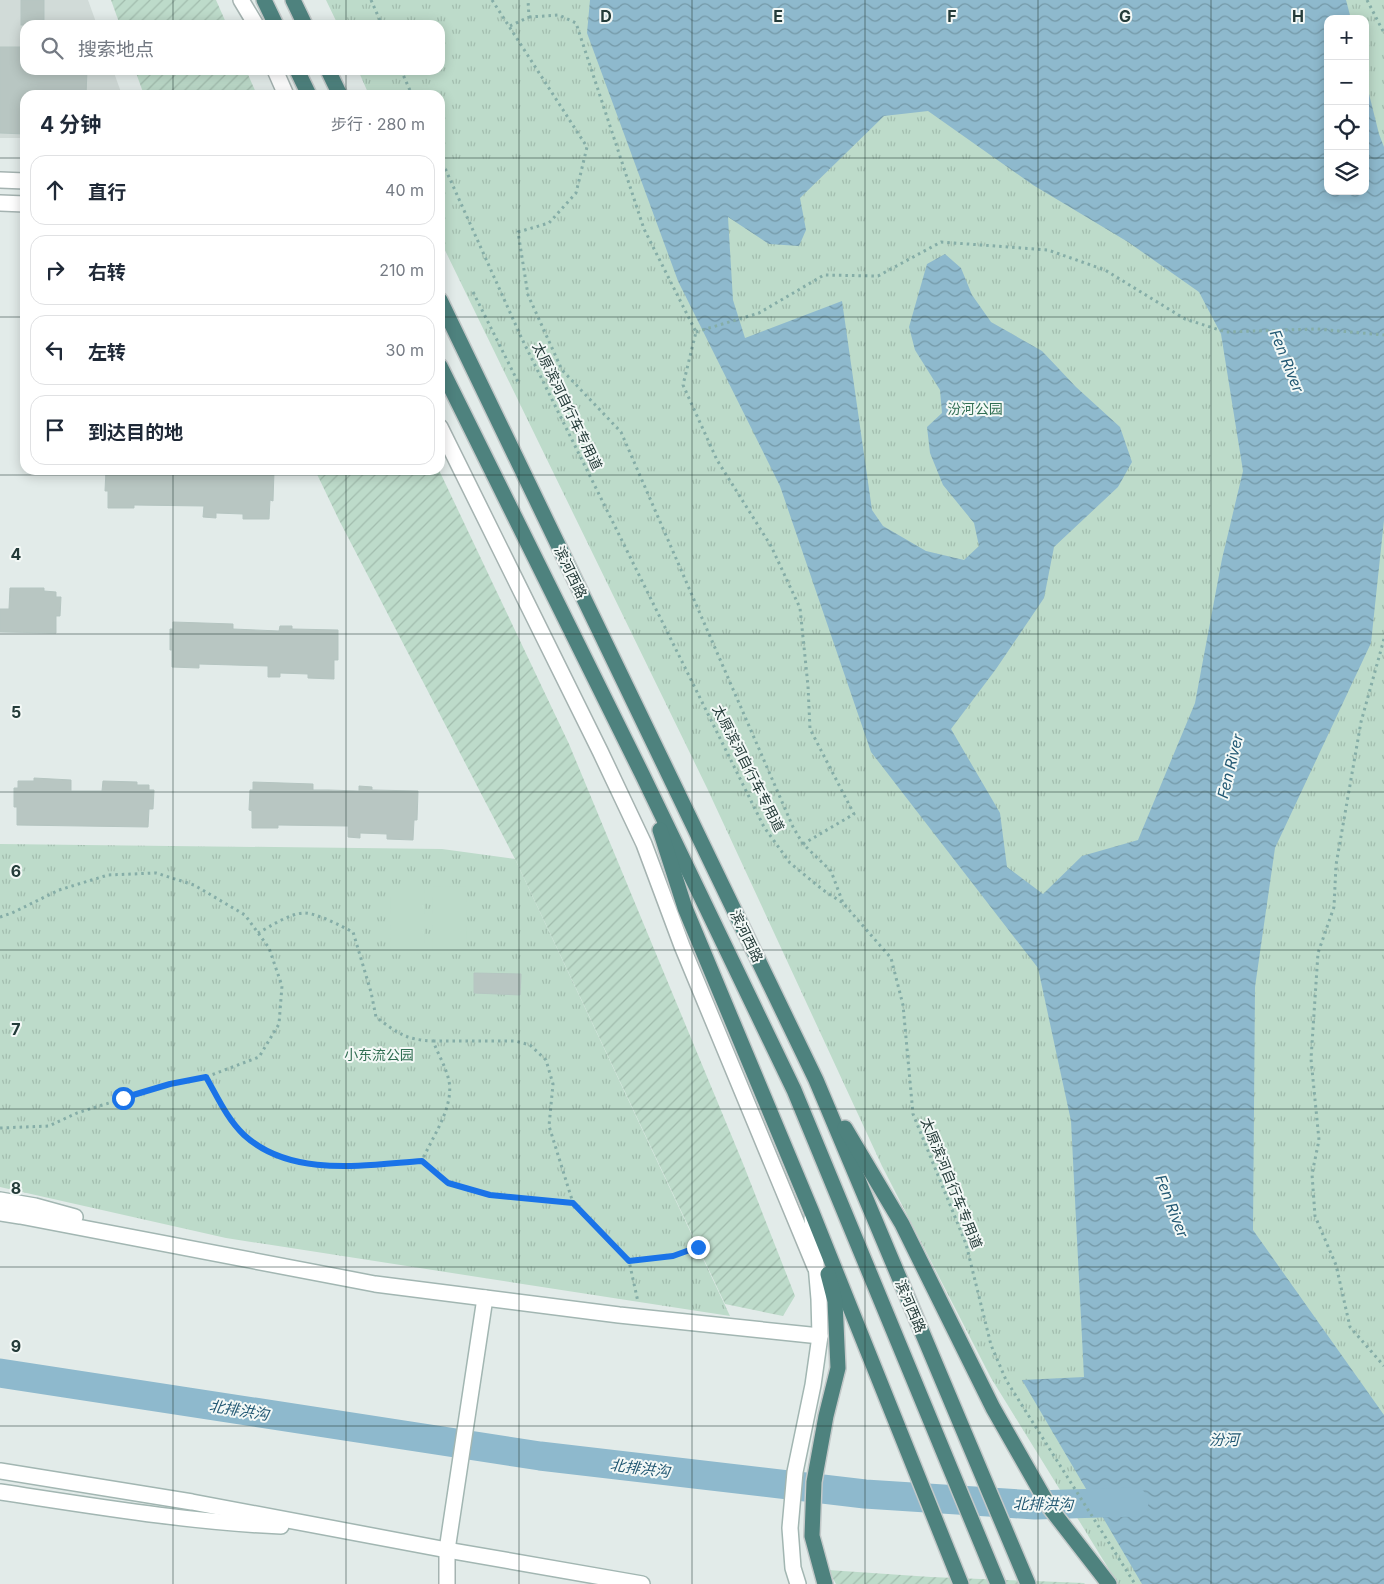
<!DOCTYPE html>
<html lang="zh">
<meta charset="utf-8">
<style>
body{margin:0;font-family:Inter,"Noto Sans SC",sans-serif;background:#f2f2f3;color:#1f2937}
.controls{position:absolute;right:15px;top:15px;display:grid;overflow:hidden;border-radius:10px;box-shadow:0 2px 12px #0003}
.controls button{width:45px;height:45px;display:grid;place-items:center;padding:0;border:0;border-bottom:1px solid #e0e1e3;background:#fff;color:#1f2937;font:25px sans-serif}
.stop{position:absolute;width:15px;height:15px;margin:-11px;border:4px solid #1a73e8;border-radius:50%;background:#fff}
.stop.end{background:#1a73e8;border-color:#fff;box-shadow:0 1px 5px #0008}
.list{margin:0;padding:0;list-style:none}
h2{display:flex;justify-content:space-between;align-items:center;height:65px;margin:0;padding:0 20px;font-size:21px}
h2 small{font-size:16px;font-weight:400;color:#747a83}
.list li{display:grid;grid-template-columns:32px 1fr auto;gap:15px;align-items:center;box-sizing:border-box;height:70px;margin:0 10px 10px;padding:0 10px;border:1px solid #e0e1e3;border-radius:15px}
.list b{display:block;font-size:19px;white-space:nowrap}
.list em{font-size:16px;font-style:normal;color:#747a83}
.icon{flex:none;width:28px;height:28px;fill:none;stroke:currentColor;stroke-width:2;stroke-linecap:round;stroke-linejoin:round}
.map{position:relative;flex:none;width:1384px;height:1584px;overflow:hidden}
.search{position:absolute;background:#fff;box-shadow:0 2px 12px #0003;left:20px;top:20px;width:425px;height:55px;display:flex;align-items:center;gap:12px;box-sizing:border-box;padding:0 18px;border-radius:15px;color:#747a83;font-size:19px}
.panel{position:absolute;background:#fff;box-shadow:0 2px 12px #0003;left:20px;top:90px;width:425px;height:385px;border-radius:15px}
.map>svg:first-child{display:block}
.built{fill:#d1dbd8}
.grass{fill:url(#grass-tufts);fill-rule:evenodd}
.garden{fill:url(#garden-furrows)}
.pitch{fill:#bddbca}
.water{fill:url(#water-waves);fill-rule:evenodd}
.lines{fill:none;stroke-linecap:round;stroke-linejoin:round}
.river{stroke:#8eb9cd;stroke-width:29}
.building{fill:#b8c6c2;stroke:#b5c5c1}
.minor-casing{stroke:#a5b3b1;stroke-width:18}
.tertiary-casing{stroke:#a5b3b1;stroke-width:18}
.secondary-casing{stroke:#a2b6b2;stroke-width:18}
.trunk-casing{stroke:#c2c8c8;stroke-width:18}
.path{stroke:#85ada7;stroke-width:3;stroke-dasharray:2.5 4;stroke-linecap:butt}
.minor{stroke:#fff;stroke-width:15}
.tertiary{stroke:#fff;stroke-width:15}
.secondary{stroke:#fff;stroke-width:15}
.trunk{stroke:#4e827e;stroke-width:15}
.route{stroke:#1a73e8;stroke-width:6}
.grid{fill:none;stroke:#243b39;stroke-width:1;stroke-opacity:0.55}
.labels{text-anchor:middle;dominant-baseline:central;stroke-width:4;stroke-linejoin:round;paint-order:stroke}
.street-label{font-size:14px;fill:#243b39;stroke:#f3f8f6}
.park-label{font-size:14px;fill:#316f53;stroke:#f3f8f6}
.water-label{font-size:15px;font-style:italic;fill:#225873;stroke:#f3f8f6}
.grid-label{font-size:16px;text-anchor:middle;font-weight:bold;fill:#243b39;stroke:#f3f8f6;stroke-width:4;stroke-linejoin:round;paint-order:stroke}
</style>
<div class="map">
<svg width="1384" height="1584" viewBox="0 0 1384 1584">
<defs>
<pattern id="grass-tufts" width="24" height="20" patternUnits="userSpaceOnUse" patternTransform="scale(1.25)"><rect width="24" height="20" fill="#bddbca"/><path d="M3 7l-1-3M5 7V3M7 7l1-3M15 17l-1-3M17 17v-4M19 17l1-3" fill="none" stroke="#a2bdae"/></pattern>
<pattern id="garden-furrows" width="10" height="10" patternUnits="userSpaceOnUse" patternTransform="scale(1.25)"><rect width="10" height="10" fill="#bddbca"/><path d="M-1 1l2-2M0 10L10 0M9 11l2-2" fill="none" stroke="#a2bdae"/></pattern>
<pattern id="water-waves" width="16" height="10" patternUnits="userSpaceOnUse" patternTransform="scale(1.25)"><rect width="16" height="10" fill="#8eb9cd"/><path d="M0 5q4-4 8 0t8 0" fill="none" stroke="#7498a7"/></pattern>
</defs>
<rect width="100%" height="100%" fill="#e2ebe9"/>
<!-- built -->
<path class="built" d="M0 0H88L97 25H25V70H113L122 95H25V138H0Z"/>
<!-- grass -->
<g class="grass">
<path d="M326 0H1384V1584H1118L991 1378 882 1166 707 788 440 240V95H369L358 70H440V25H338ZM1328 19H1365V191H1328Z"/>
<path d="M0 844 442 849 515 859 730 1316 226 1238 0 1187Z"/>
</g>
<!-- garden -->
<g class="garden">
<path d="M111 0H216L227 25H120Z"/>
<path d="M135 70H246L257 95H144Z"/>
<path d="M315 470H439L569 744 742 1161 795 1296 783 1316 725 1304 515 859 339 520Z"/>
<path d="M828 1570 931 1577 1084 1583 1085 1584H836Z"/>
</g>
<!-- pitch -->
<g class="pitch">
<path d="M391 886H425L424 954 390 953Z"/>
<path d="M433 886 467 887 466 954 432 953Z"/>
</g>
<!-- water -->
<path class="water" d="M590 0H1346L1351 19H1328V191H1365V78L1379 134 1384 147V520L1371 643 1275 848 1255 987 1253 1230 1384 1415V1584H1142L1022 1380 1084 1377 1071 1121 1038 968 871 752 780 486 678 281 587 33ZM928 111 1033 185 1128 242 1199 292 1221 334 1243 471 1222 559 1195 703 1138 840 1082 856 1043 894 1007 867 1000 813 951 729 996 669 1044 598 1054 547 1118 487 1132 462 1120 427 1076 387 1042 351 991 322 972 295 961 268 945 254 927 264 909 327 915 350 940 390 942 413 927 427 930 453 943 485 974 523 979 546 964 560 926 551 883 526 872 510 842 301 745 338 733 300 728 217 769 244 799 246 806 230 800 198 884 116Z"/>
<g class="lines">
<!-- river -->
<path class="river" d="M0 1373 540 1456 865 1494 1035 1505 1134 1502"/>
</g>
<!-- building -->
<g class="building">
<rect x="21" y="0" width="23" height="25"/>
<path d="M0 47H25V70H87L86 95 25 94V134L0 133Z"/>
<path d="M106 470 274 471 273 501 270 500 269 519H243V514L216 513V518L203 517 204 506 134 505V508H108V491H105Z"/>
<path d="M10 588H44V591L56 592V597H61L60 616H56V633L0 632V609H9Z"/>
<path d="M173 622 233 624V629L279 631 280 626H292V629L338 630V660H334V679L308 678V674L280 673V677H268V666L199 664V668L172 667V650H170V629H173Z"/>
<path d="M34 778 71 780V791H102L103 781 137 782V785H149V790H154L153 809H149L148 827 17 825V807H14V788H18V781H34Z"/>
<path d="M253 782 313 784V790H328L359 791V786L372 787V790L418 791 417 820H414L413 840 387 839V834L360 833V838L348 837V826L278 825V828H252V811L249 810 250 790H253Z"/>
<path d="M474 973 521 974 520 995 474 993Z"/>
</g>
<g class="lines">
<!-- minor casing -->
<g class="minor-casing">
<path id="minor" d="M447 1584V1550"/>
</g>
<!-- tertiary casing -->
<g class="tertiary-casing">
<g id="tertiary">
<path d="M241 0 256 25"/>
<path d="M275 70 286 95"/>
<path d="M0 180 25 181"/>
<path d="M0 203 25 204"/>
<path d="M440 427 600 751 644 844 682 946 815 1267"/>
</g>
</g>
<!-- secondary casing -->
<g class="secondary-casing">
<g id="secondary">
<path d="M0 1200 35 1206 75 1217"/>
<path d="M0 1213 20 1216 375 1284 619 1315 820 1336"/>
<path d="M0 1471 192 1502 447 1550 642 1584"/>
<path d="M0 1492C93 1506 187 1522 281 1526"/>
<path d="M447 1550 485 1298"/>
<path d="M798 1584 793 1568 790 1528 795 1472 813 1385 820 1336 819 1299 812 1218"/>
</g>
</g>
<!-- trunk casing -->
<g class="trunk-casing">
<g id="trunk">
<path d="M264 0 276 25"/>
<path d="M293 0 305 25"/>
<path d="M297 70 309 95"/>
<path d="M328 70 340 95"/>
<path d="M440 300 816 1080 1028 1584"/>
<path d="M440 366 643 776 794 1090 998 1584"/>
<path d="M660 830 685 908 811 1210 961 1584"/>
<path d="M845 1128 902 1224 993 1408 1050 1508 1109 1584"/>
<path d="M825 1584 812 1536 814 1482 826 1416 838 1368 835 1301 828 1274"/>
</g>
</g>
<!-- path -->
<g class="path">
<path d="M371 0 382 25"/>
<path d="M492 0 587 147 576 193 549 223 518 232 528 295 562 370 621 432 793 827 803 844 831 871 843 903"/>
<path d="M1367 0 1384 33"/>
<path d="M529 17 559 15 576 23 644 229 696 332 683 385 717 460 771 546 800 608 808 686 810 729 854 814 803 844"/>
<path d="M510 26 529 17 528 0"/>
<path d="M401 70 412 95"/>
<path d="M440 157 522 339 764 827 790 863 823 890 843 903 891 958 903 1005 913 1114 966 1244 991 1345 1006 1380 1135 1584"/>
<path d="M473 292 518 382"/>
<path d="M696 332 759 313 824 275 878 276 941 242 1048 250 1105 270 1185 319 1226 332 1317 329 1384 335"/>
<path d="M434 470 436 475"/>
<path d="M1384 639 1361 722 1336 865 1334 907 1318 953 1311 1059 1319 1140 1312 1174 1315 1216 1336 1265 1350 1327 1384 1366"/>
<path d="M0 917 12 913 59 890 108 875 156 873 194 885 245 915 269 948 282 986 279 1024 259 1057 206 1077 170 1084 77 1113 49 1126 0 1128"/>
<path d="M258 933C271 926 290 913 305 913 319 914 341 926 353 932L371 992 376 1017C397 1033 406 1040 433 1041 438 1054 446 1067 449 1081 454 1108 432 1137 422 1161"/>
<path d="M433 1041H515L530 1045 546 1060 553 1084 549 1126 573 1203"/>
<path d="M206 1077C217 1096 227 1119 244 1135 291 1178 364 1166 422 1161L449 1183 489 1195 573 1203 629 1261 638 1302"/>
<path d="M629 1261 673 1256 698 1247"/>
</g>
<!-- minor -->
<use href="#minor" class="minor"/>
<!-- tertiary -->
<use href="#tertiary" class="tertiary"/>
<!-- secondary -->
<use href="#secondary" class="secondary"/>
<!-- trunk -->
<use href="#trunk" class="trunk"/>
</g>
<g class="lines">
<!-- route -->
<path class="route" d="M123 1098 170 1084 206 1077C217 1096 227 1119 244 1135 291 1178 364 1165 422 1161L448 1183 490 1195 573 1203 629 1261 673 1256 698 1247"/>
</g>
<!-- grid -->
<path class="grid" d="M173 0V25M346 0V25M519 0V1584M692 0V1584M865 0V1584M1038 0V1584M1211 0V1584M173 70V95M346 70V95M0 158H25M440 158H1328M1365 158H1384M0 317H25M440 317H1384M173 470V1584M346 470V1584M0 475H1384M0 634H1384M0 792H1384M0 950H1384M0 1109H1384M0 1267H1384M0 1426H1384"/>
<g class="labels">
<!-- street labels -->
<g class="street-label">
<text transform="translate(568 406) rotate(64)">太原滨河自行车专用道</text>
<text transform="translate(571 572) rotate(64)">滨河西路</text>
<text transform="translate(749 768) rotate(63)">太原滨河自行车专用道</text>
<text transform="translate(747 936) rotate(64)">滨河西路</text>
<text transform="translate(952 1183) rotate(68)">太原滨河自行车专用道</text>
<text transform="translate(911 1306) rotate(67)">滨河西路</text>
</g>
<!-- park labels -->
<g class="park-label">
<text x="975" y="408">汾河公园</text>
<text x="379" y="1054">小东流公园</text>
</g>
<!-- water labels -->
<g class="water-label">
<text transform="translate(1287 361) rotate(68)">Fen River</text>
<text transform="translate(1230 766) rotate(-76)">Fen River</text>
<text transform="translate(1172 1206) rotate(69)">Fen River</text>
<text transform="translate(239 1410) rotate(9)">北排洪沟</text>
<text x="1224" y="1439">汾河</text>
<text transform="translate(640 1468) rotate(7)">北排洪沟</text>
<text transform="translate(1043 1504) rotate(1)">北排洪沟</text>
</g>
</g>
<g class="grid-label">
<text x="606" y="22">D</text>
<text x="778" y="22">E</text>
<text x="952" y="22">F</text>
<text x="1125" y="22">G</text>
<text x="1298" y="22">H</text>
<text x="16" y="560">4</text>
<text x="16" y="718">5</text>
<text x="16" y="877">6</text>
<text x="16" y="1035">7</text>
<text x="16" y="1194">8</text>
<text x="16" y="1352">9</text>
</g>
</svg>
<div class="controls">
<button>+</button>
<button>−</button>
<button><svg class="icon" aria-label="locate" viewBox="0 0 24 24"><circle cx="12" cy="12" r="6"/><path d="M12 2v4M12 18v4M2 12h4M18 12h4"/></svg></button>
<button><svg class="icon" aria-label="layers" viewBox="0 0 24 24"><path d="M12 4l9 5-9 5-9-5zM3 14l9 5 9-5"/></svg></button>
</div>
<div class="stop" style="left:123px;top:1098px"></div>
<div class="stop end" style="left:698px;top:1247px"></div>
<div class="search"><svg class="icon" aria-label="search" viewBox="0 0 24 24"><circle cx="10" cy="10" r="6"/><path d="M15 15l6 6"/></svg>搜索地点</div>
<section class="panel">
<h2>4 分钟<small>步行 · 280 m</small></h2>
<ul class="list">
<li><svg class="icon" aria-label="ahead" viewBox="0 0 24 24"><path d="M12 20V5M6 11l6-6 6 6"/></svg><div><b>直行</b></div><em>40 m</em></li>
<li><svg class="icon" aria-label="right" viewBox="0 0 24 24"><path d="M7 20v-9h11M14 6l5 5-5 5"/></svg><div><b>右转</b></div><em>210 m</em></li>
<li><svg class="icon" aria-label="left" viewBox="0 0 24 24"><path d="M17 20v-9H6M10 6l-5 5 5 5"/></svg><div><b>左转</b></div><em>30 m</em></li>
<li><svg class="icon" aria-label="arrive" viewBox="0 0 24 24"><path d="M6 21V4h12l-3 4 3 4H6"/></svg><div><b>到达目的地</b></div></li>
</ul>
</section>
</div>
